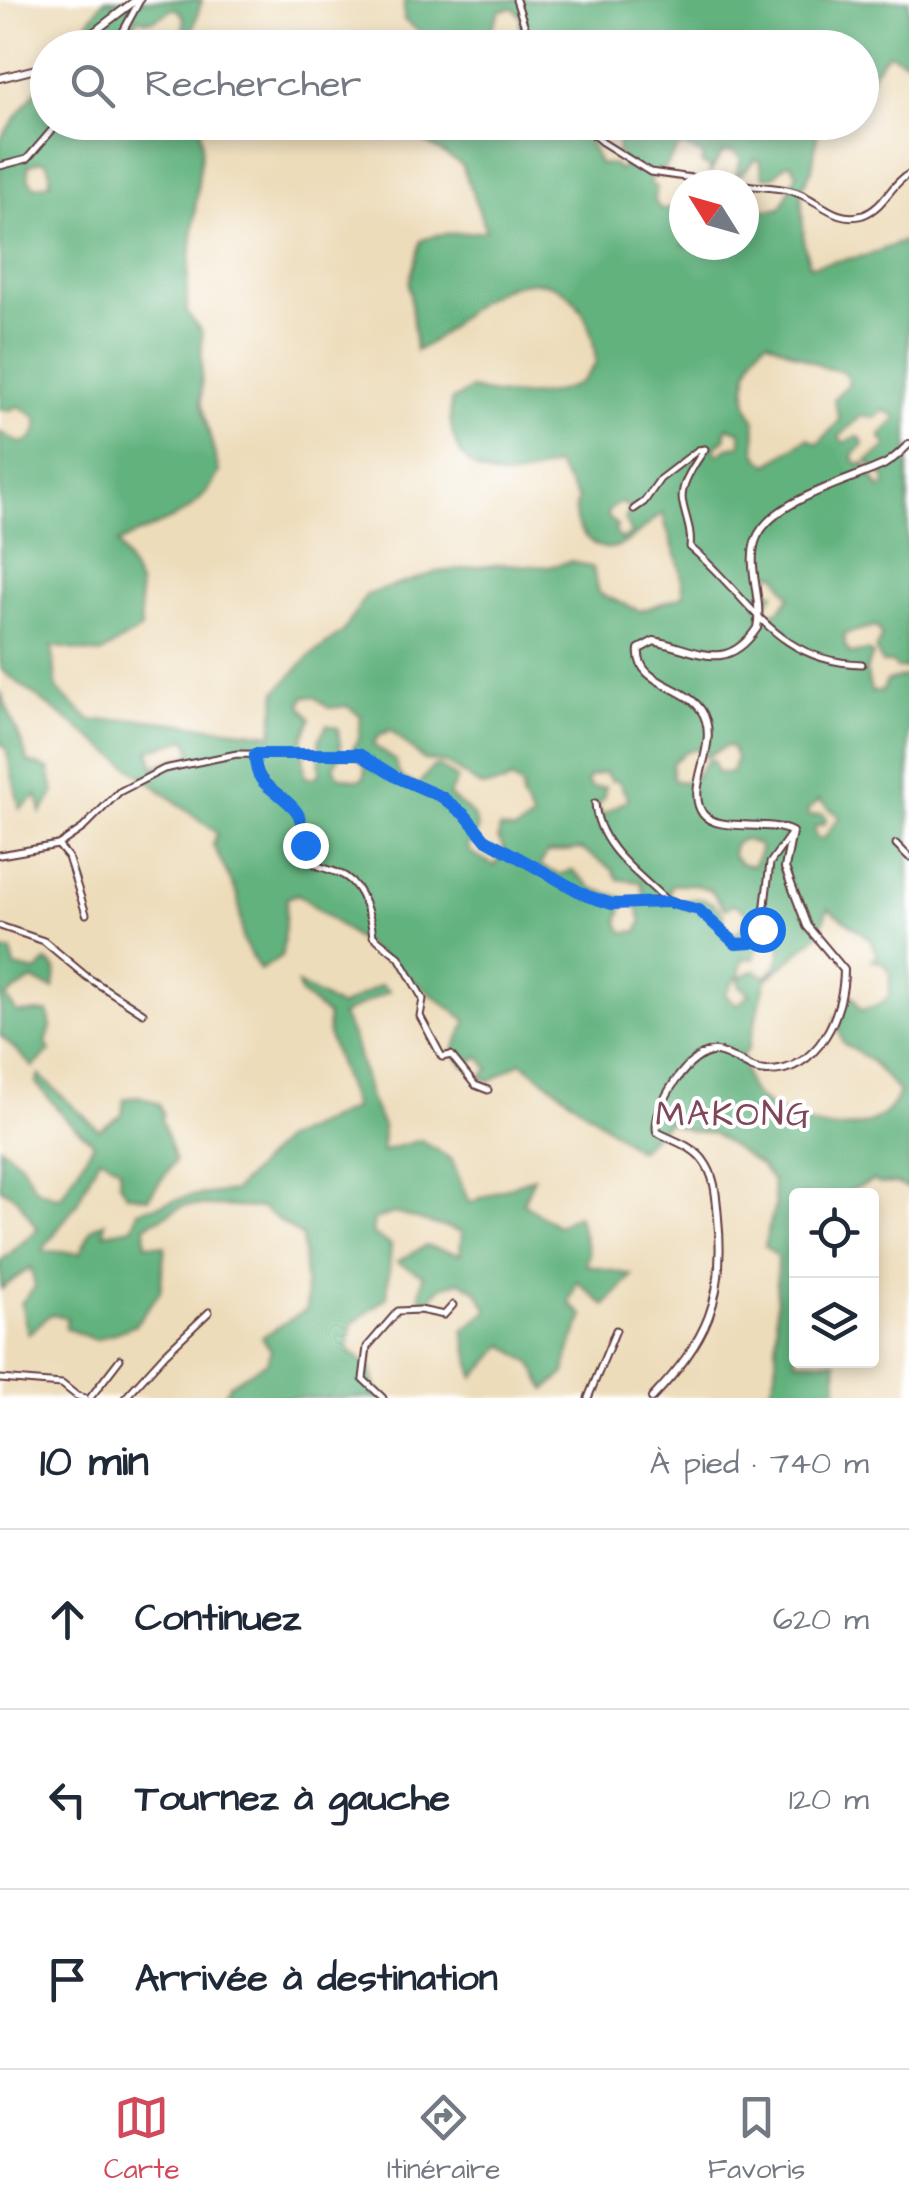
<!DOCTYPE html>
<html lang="fr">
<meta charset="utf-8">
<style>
body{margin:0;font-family:"Architects Daughter",sans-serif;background:#f6f6f7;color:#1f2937}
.controls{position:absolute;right:30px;bottom:30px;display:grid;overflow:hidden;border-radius:10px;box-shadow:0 5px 15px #0003}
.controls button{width:90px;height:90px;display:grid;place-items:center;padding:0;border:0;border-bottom:2px solid #e0e1e3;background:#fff;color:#1f2937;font:50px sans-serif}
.compass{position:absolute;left:669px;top:170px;width:90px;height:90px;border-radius:50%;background:#fff;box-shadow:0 5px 15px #0003;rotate:307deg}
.stop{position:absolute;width:30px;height:30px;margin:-22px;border:8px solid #1a73e8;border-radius:50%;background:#fff}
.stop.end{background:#1a73e8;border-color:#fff;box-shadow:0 2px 10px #0008}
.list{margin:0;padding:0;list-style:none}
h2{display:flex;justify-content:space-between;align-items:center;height:130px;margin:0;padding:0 40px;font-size:42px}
h2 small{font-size:32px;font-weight:400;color:#747a83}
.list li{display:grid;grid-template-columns:65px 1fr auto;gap:30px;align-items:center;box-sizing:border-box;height:180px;padding:0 40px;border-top:2px solid #e0e1e3}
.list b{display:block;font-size:38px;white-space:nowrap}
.list em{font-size:32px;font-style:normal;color:#747a83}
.icon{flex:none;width:55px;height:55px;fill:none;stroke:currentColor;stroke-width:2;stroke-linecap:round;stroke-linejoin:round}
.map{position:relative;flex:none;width:909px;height:1398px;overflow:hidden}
.search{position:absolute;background:#fff;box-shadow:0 5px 15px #0003;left:30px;right:30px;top:30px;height:110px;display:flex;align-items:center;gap:25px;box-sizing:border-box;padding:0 35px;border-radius:55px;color:#747a83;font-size:38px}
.sheet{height:670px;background:#fff}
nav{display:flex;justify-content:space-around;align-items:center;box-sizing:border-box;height:140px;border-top:2px solid #e0e1e3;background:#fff;font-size:28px;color:#747a83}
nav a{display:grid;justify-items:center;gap:5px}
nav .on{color:#d1495b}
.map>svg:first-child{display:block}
.forest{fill:#62b27e;stroke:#566854;stroke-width:2.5;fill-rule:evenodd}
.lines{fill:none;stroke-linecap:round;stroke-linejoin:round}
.minor-casing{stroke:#623b40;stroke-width:9}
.tertiary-casing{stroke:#623b40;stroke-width:10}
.minor{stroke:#fff;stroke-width:5}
.tertiary{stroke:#fff;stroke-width:6}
.route{stroke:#1a73e8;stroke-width:12}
.labels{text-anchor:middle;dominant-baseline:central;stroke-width:8;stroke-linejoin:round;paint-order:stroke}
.quarter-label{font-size:35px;letter-spacing:2.5px;fill:#804759;stroke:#fff}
</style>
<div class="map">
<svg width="909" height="1398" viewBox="0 0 909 1398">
<rect width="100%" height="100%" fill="#fff"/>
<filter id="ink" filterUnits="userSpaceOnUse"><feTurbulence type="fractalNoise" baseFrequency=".01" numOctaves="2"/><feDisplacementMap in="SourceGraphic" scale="20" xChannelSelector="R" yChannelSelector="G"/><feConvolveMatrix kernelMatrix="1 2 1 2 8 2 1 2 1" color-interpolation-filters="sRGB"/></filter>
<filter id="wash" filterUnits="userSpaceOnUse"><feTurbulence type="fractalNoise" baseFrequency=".0048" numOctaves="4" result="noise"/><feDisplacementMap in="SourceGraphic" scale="40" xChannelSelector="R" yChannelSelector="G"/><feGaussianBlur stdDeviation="2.25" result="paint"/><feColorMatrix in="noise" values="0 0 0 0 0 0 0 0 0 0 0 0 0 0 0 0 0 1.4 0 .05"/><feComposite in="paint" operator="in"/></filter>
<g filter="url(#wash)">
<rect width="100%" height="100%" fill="#eddcba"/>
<!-- forest -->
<g class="forest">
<path d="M104 0H202L187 47 69 48ZM172 9H177L184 17V28L175 35 154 32 144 39 133 38 131 33 138 18C151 25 160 17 172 9Z"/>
<path d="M404 0H909V62L888 53 874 70 862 95V48L440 47 404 20ZM514 8 521 17 519 33 511 41 490 42 488 37 500 10Z"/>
<path d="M47 76 48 122 200 124 202 145 187 285V313L202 332 201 402 219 472C197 519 160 521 118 543L139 584 141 629 100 654 52 646 57 690 91 721 139 719 272 734 277 691 309 657 344 631 366 595 438 572 504 564 549 567 572 561 593 568 598 593 640 611 683 596C685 566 668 542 663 513 638 529 611 572 581 531 574 521 574 510 578 499L556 465C542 469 524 477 510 477 463 477 447 441 451 401L471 389C502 398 551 400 580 382 586 378 591 369 596 364 592 299 554 261 490 295 462 310 445 337 416 351L409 283 421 241C448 228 459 237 486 230L462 165 422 140 418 123H566L569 132 590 128V144L599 164 615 165 617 170 626 165 617 152 620 131 609 126 602 132 592 123H824L817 136 812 169 801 189 804 245 810 266 869 255 909 239 907 668 897 669 893 663H882L876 650 882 636 876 626 844 634 845 645 850 654 867 651 873 654 866 670 871 692 882 691 887 681 909 675V1189L896 1183 879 1184 874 1180 839 1195 796 1196V1360L836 1361 837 1398H768L776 1372 777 1256 764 1246 775 1206 772 1180 761 1166 712 1133 691 1131 668 1122 638 1150 521 1062 490 1081 480 1077 489 1069 479 1056 465 1067 453 1051 467 1021 298 894 287 898 282 956 260 970 243 941 238 896 213 845 217 833 0 669V432L20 443 31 440 37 430V418L19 406 8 411 0 409V139ZM679 146 687 147 704 156 701 163 710 167V173L722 153 733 151 741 159 736 174H742L755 159 760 161 763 177 774 176 786 164 791 163 797 173 781 208 765 210 744 206V245H684V201L676 208 660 209 654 199 657 188 649 183 654 172 666 167ZM40 161 46 162 50 172V183L34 187 28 177V166ZM767 340 823 367 845 372 849 383 834 399 840 420 818 444 808 438 769 464C747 454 759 441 755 422 754 417 750 413 748 407 742 386 749 352 767 340ZM884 410 897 418 880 436 887 447 867 461 885 478 886 484 880 489 864 463 859 465 853 459 854 453 863 446 861 438 856 437 844 443 839 437 862 415 875 418ZM727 427 741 432V445L728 448 717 455 714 448 725 439ZM621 502 630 509 625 519 631 534 621 540 615 532 617 526 608 517V511ZM770 574 777 575 790 597 779 610 769 614 764 611V606L774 593 763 589 764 576ZM304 696 315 697 329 708 347 706 361 716 359 738 353 748C358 758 369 765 364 777L359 780 338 776 334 766C346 744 338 749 338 728L327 725 319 739 320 772 316 777 305 778 302 740 311 719 301 705ZM390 730 424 760 446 763 482 787 505 783 512 779 522 787V798L533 819 515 831 500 828 498 839 504 848 495 866 470 852 468 846 478 831C474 806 462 810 449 795L457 779 439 766 433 767 418 785C404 780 397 777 396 761L373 745 379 735ZM186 739 192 751 189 755 154 767 149 750ZM726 746 732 747 736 758 732 773H717L714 762 710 759C696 770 696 787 673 780L672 763 685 752 697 749 706 757ZM605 772 611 781 618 780 628 799 602 815 597 806 604 798 605 787 592 788 587 782 589 777ZM819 800 840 817 823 839 817 838 814 831 816 826 825 824 826 819 823 814 808 816 807 811ZM743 839 759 845 760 851 753 866 740 863 732 855 734 845ZM581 849 612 869 618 879 641 882 644 897 637 906 642 922 637 931 625 933C611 920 625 913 623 898L594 889 572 870 559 875 542 867 541 863 547 853ZM693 884 711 890 725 909 734 904 747 912V918L738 933 722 929 724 915C712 898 696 895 679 904L669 899 671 885ZM828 908 870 939 877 955 872 960 883 963 890 972 889 996 881 1004 861 1010 853 996 835 1020 843 1043 871 1061 899 1092C878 1149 787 1130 753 1092 746 1084 744 1066 742 1055L748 1049 766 980 818 935ZM768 938 782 946 777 965 767 977 755 970 740 977 739 985 750 994 737 1005 725 995 733 981 738 978 743 958 754 959 759 944Z"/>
<path d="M0 690C8 715 21 736 28 762L49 769 54 793 41 813 38 794 20 809 6 748 0 743Z"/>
<path d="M1 951H11L15 967 37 972 47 961 56 969 54 989 32 980 6 997 17 1013 48 1012 51 1027 46 1043 50 1051 33 1067 0 1035Z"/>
<path d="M298 984 340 1007 381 985 389 991 342 1015 354 1040 370 1099 383 1126 382 1151 421 1140 452 1160 469 1203 534 1177 523 1203 557 1226 577 1215 589 1253 586 1265 632 1275 605 1306 577 1281 569 1303 584 1316 569 1351 565 1373 546 1390 532 1364 504 1345 474 1378 463 1330 488 1311 477 1291 460 1281 441 1287 426 1304 420 1296 423 1275 397 1262 425 1246 460 1254 462 1232 394 1213 374 1220 372 1234 391 1245 387 1297 352 1324 348 1349 370 1368 379 1398H223L230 1384 267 1362 271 1350 262 1337 307 1309 302 1237 262 1208 185 1205 145 1226 146 1244 165 1246 160 1292 134 1326 95 1340 65 1328 67 1318 51 1314 28 1334 21 1303 35 1287 31 1267 1 1289 0 1262 38 1229 17 1198 0 1188V1146L21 1163 36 1189 60 1198 94 1143 68 1121 36 1083 39 1075 99 1130 122 1115 124 1099 139 1096 159 1104 163 1114 161 1119 175 1161 148 1198 127 1194 119 1183 120 1168 99 1157 77 1203 42 1251 80 1253 92 1229 105 1222 104 1233 132 1228 138 1211 190 1196 234 1191 282 1141 354 1108 328 1034 327 1015 301 994Z"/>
</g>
</g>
<g filter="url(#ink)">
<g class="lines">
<!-- minor casing -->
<g class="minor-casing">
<g id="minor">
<path d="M516 0 532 48"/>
<path d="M114 48 140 0"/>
<path d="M579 122 602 142 650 172 741 185"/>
<path d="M0 166 27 159 59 122"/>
<path d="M744 185C759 187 776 187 791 191 816 196 834 224 863 215 885 207 890 184 909 174"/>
<path d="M634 509 644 502 660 479 698 450 705 449C695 464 678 486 683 504 686 519 692 531 690 547 750 596 773 662 862 664"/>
<path d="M255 754C255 789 281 788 298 814 303 822 301 834 305 844 308 851 312 858 316 865 325 869 339 872 346 877 363 888 371 918 373 936L399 957 423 999 420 1016 442 1057 451 1055 475 1085 488 1090"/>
<path d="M595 803C598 847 638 873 667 901"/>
<path d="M896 844 909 857"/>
<path d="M58 845 68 857 86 914"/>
<path d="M0 855 58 845 83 828 119 792 164 769 237 754 359 755 396 777 442 797 466 816 485 839 587 896 612 904 667 901 699 910 736 944 752 943 762 929 770 863 790 835"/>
<path d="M0 926 44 941 87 977 143 1013"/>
<path d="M0 1379 62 1384 77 1396 85 1398"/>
<path d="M90 1398 120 1359"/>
<path d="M125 1398 165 1354 209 1312"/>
<path d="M383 1398 363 1379 367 1347 398 1311 420 1310 444 1315 453 1305"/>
<path d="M588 1398 616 1330"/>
</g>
</g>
<!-- tertiary casing -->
<g class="tertiary-casing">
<g id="tertiary">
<path d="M73 48 136 0"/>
<path d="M0 78 48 66"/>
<path d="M652 1398C707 1340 726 1299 718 1218 716 1197 716 1177 703 1160 693 1146 671 1140 657 1132 652 1108 690 1048 717 1052 735 1055 750 1072 768 1071 819 1071 844 1013 844 970L807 926 785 868 792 832C769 819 717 833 703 814 683 787 723 743 701 710 685 685 635 684 639 649L654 641C698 650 726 674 757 628 763 600 747 568 755 542 768 500 849 482 885 464 894 459 902 451 909 444"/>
</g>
</g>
<!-- minor -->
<use href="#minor" class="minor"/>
<!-- tertiary -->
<use href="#tertiary" class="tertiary"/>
</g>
</g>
<g class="lines" filter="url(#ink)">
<!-- route -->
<path class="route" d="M305 845C302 834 303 821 297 812 279 788 254 790 255 754H359L396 777 442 797 466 816 485 839 587 896 612 904 667 902 699 910 736 944 752 943 762 929"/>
</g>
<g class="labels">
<!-- quarter labels -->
<g class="quarter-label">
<text x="734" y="1114">MAKONG</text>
</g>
</g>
</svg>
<div class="controls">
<button><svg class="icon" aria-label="locate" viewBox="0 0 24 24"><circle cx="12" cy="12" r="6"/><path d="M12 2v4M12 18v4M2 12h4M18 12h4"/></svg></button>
<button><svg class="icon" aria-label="layers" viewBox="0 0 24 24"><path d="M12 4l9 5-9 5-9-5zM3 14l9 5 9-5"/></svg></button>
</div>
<svg class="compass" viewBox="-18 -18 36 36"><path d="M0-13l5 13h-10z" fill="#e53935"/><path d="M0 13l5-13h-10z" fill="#747a83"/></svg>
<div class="stop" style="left:762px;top:929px"></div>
<div class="stop end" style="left:305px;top:845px"></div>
<div class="search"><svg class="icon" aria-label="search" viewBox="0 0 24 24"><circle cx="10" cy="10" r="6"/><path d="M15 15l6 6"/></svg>Rechercher</div>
</div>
<section class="sheet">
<h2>10 min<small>À pied · 740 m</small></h2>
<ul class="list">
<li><svg class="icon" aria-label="ahead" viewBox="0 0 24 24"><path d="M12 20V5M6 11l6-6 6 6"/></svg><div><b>Continuez</b></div><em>620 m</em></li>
<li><svg class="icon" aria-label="left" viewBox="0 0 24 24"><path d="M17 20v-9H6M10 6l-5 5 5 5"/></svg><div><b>Tournez à gauche</b></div><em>120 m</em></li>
<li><svg class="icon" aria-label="arrive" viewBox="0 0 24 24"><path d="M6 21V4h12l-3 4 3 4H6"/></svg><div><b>Arrivée à destination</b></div></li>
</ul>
</section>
<nav>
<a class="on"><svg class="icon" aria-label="map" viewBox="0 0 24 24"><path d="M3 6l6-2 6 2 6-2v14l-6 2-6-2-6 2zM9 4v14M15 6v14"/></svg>Carte</a>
<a><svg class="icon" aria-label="directions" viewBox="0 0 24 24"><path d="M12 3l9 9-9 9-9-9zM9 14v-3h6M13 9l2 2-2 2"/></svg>Itinéraire</a>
<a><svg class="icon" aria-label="saved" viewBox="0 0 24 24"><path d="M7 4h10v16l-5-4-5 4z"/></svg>Favoris</a>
</nav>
